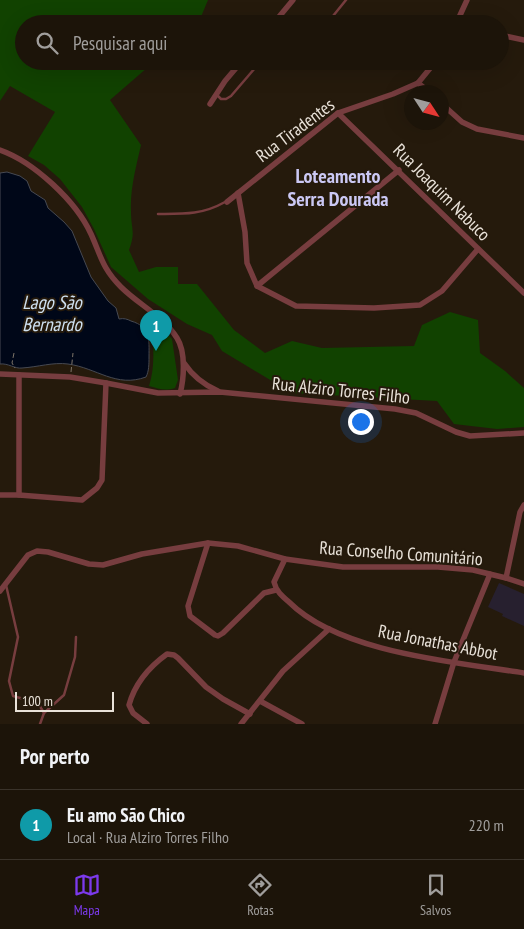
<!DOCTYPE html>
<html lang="pt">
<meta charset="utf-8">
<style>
body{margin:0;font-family:"PT Sans Narrow",sans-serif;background:#292117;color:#f1f3f6}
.compass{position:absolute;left:404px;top:85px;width:45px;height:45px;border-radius:50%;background:#1c1409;box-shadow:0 5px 20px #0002;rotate:126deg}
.scale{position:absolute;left:15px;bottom:12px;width:99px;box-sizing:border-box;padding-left:5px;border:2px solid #e9e2d9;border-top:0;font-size:14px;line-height:18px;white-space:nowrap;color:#e9e2d9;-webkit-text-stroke:4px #251a0c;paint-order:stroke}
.you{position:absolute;left:360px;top:421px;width:18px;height:18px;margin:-12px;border:4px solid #fff;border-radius:50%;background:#1a73e8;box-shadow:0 0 0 8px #1a73e833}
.badge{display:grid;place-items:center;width:32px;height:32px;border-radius:50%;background:#7c3aed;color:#fff;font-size:16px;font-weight:700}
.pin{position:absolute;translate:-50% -41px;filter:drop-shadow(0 1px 2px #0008)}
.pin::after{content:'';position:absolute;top:26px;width:18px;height:15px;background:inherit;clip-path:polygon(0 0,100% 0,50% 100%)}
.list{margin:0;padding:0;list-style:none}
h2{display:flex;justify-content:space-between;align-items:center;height:65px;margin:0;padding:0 20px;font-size:21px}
h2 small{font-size:16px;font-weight:400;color:#a09e9c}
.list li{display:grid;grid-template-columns:32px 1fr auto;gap:15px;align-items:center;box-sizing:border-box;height:70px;padding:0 20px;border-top:1px solid #3a332a}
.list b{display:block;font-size:19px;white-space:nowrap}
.list p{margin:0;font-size:16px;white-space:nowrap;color:#a09e9c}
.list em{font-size:16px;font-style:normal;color:#a09e9c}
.icon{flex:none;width:28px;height:28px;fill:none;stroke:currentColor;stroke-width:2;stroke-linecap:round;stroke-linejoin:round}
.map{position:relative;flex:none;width:524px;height:724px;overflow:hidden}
.search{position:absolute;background:#1c1409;box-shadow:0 5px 20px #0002;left:15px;right:15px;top:15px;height:55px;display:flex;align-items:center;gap:12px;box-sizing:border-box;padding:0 18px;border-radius:28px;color:#a09e9c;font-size:19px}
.sheet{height:135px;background:#1c1409}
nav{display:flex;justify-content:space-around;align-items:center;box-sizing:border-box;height:70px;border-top:1px solid #3a332a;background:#1c1409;font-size:14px;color:#a09e9c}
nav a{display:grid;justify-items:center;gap:2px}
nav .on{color:#7c3aed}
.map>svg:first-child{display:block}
.education{fill:#27202f}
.green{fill:#114200}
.water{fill:#000718;stroke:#464952}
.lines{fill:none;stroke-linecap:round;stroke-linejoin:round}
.path{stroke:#7d7468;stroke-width:1;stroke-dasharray:5 2.5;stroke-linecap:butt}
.lane{stroke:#773d3f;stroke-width:2.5}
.street{stroke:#773d3f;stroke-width:5.5}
.labels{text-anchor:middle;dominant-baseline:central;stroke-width:4;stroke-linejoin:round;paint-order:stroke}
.street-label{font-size:18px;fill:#e9e2d9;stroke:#251a0c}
.water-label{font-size:19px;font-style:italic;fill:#cfe1f1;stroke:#251a0c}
.quarter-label{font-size:20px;font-weight:bold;fill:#cbc8f4;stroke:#251a0c}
</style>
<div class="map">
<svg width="524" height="724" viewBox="0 0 524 724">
<rect width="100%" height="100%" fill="#251a0c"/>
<!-- education -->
<path class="education" d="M499 583 524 594V626L502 616 503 614 488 607Z"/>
<!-- green -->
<g class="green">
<path d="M0 0H208L198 24H24V61H155L110 100 141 145C136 167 130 189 131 211 131 230 136 231 129 250L139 272 156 267H178V284H197L234 330 265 353 292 341 322 348 414 346 422 325 450 312 478 320 480 353 505 371 524 388V427L497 429 454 424 437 401 292 393 222 351 212 335 187 324 148 299 111 267 94 229 82 207 60 179 44 165 28 156 55 112 10 86 0 101Z"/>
<path d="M161 327 172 339 178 380 175 388C165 391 159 389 149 386 155 368 154 346 151 328Z"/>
</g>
<!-- water -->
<path class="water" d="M7 172 20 176 27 181 31 191 45 200 48 208 64 222 72 231 91 277 108 301 116 308 119 319C124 318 127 319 131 321 151 327 149 339 149 357 149 364 149 371 146 377 116 388 97 368 68 364 53 362 38 367 22 368 15 369 8 363 0 364V173Z"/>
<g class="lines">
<!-- path -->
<g class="path">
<path d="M14 353 12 363 15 368"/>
<path d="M71 372 73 353"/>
</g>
<!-- lane -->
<g class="lane">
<path d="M310 24 333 16 346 0"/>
<path d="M217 95 221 99H226L231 96 261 61"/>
<path d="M158 214C183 214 202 215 225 202"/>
<path d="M6 585 18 637 9 681 13 696 38 703 44 713 40 724"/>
<path d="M44 713 64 695 75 657 76 637"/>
</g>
<!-- street -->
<g class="street">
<path d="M273 24 293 0"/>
<path d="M456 24 467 0"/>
<path d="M500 35 524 40"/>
<path d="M418 83 429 92"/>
<path d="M210 104 225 81 242 61"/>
<path d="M442 104 462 122 477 129 524 138"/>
<path d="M338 113 524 293"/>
<path d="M0 150C34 162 76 201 91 234 101 256 102 268 121 287 138 304 164 317 177 338 186 352 184 379 180 394"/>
<path d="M238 193 245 232 247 263 257 286 296 306 374 308 420 305 442 291 478 249"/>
<path d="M227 202 338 113 393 94 418 83 436 61"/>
<path d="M257 286 399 170"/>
<path d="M184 363C192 375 204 385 218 391"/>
<path d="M0 374 70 377 106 383 158 393 220 392 395 409 416 413 456 432 470 436 524 433"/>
<path d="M19 375V495"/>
<path d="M0 495H19L82 500 97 488 102 480 106 383"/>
<path d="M208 543 188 606 190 616 215 635 218 636 223 633 264 593 276 590"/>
<path d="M285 559 274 582C276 591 282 596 289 602 340 653 455 662 524 673"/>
<path d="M506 578 520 512 524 505"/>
<path d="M0 591 28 555 37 551 48 552 89 564 103 565 142 554 208 543 238 546 285 559 343 567H438L473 570 506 578 524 584"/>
<path d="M260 701 302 724"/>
<path d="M147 724 133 713 129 705C135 683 149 667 167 654L174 655 178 658 206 687 223 699 250 714"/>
<path d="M241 724 283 671 329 629"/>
<path d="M435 724 454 662 490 574"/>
</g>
</g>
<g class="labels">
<!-- street labels -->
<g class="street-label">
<text transform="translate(295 130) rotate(-37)">Rua Tiradentes</text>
<text transform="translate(442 192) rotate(45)">Rua Joaquim Nabuco</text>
<text transform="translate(341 390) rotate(6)">Rua Alziro Torres Filho</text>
<text transform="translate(401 553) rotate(4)">Rua Conselho Comunitário</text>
<text transform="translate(438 642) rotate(11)">Rua Jonathas Abbot</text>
</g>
<!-- water labels -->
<g class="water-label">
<text x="52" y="302">Lago São<tspan x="52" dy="22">Bernardo</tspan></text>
</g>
<!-- quarter labels -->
<g class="quarter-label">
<text x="338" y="176">Loteamento<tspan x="338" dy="23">Serra Dourada</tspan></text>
</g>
</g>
</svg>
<svg class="compass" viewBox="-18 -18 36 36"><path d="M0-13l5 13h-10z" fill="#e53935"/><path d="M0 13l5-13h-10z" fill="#a09e9c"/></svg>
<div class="scale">100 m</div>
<div class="you"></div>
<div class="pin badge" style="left:156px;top:351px;background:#0f9aa8">1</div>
<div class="search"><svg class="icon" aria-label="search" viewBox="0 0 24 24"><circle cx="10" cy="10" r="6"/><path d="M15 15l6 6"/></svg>Pesquisar aqui</div>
</div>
<section class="sheet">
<h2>Por perto<small></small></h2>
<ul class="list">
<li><span class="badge" style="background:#0f9aa8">1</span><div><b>Eu amo São Chico</b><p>Local · Rua Alziro Torres Filho</p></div><em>220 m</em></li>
</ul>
</section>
<nav>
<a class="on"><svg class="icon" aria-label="map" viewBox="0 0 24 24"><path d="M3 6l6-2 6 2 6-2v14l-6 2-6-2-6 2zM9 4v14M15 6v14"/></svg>Mapa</a>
<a><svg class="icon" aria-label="directions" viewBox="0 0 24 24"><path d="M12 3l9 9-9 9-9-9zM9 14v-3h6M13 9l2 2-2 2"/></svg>Rotas</a>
<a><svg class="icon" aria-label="saved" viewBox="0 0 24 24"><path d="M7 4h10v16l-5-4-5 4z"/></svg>Salvos</a>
</nav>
